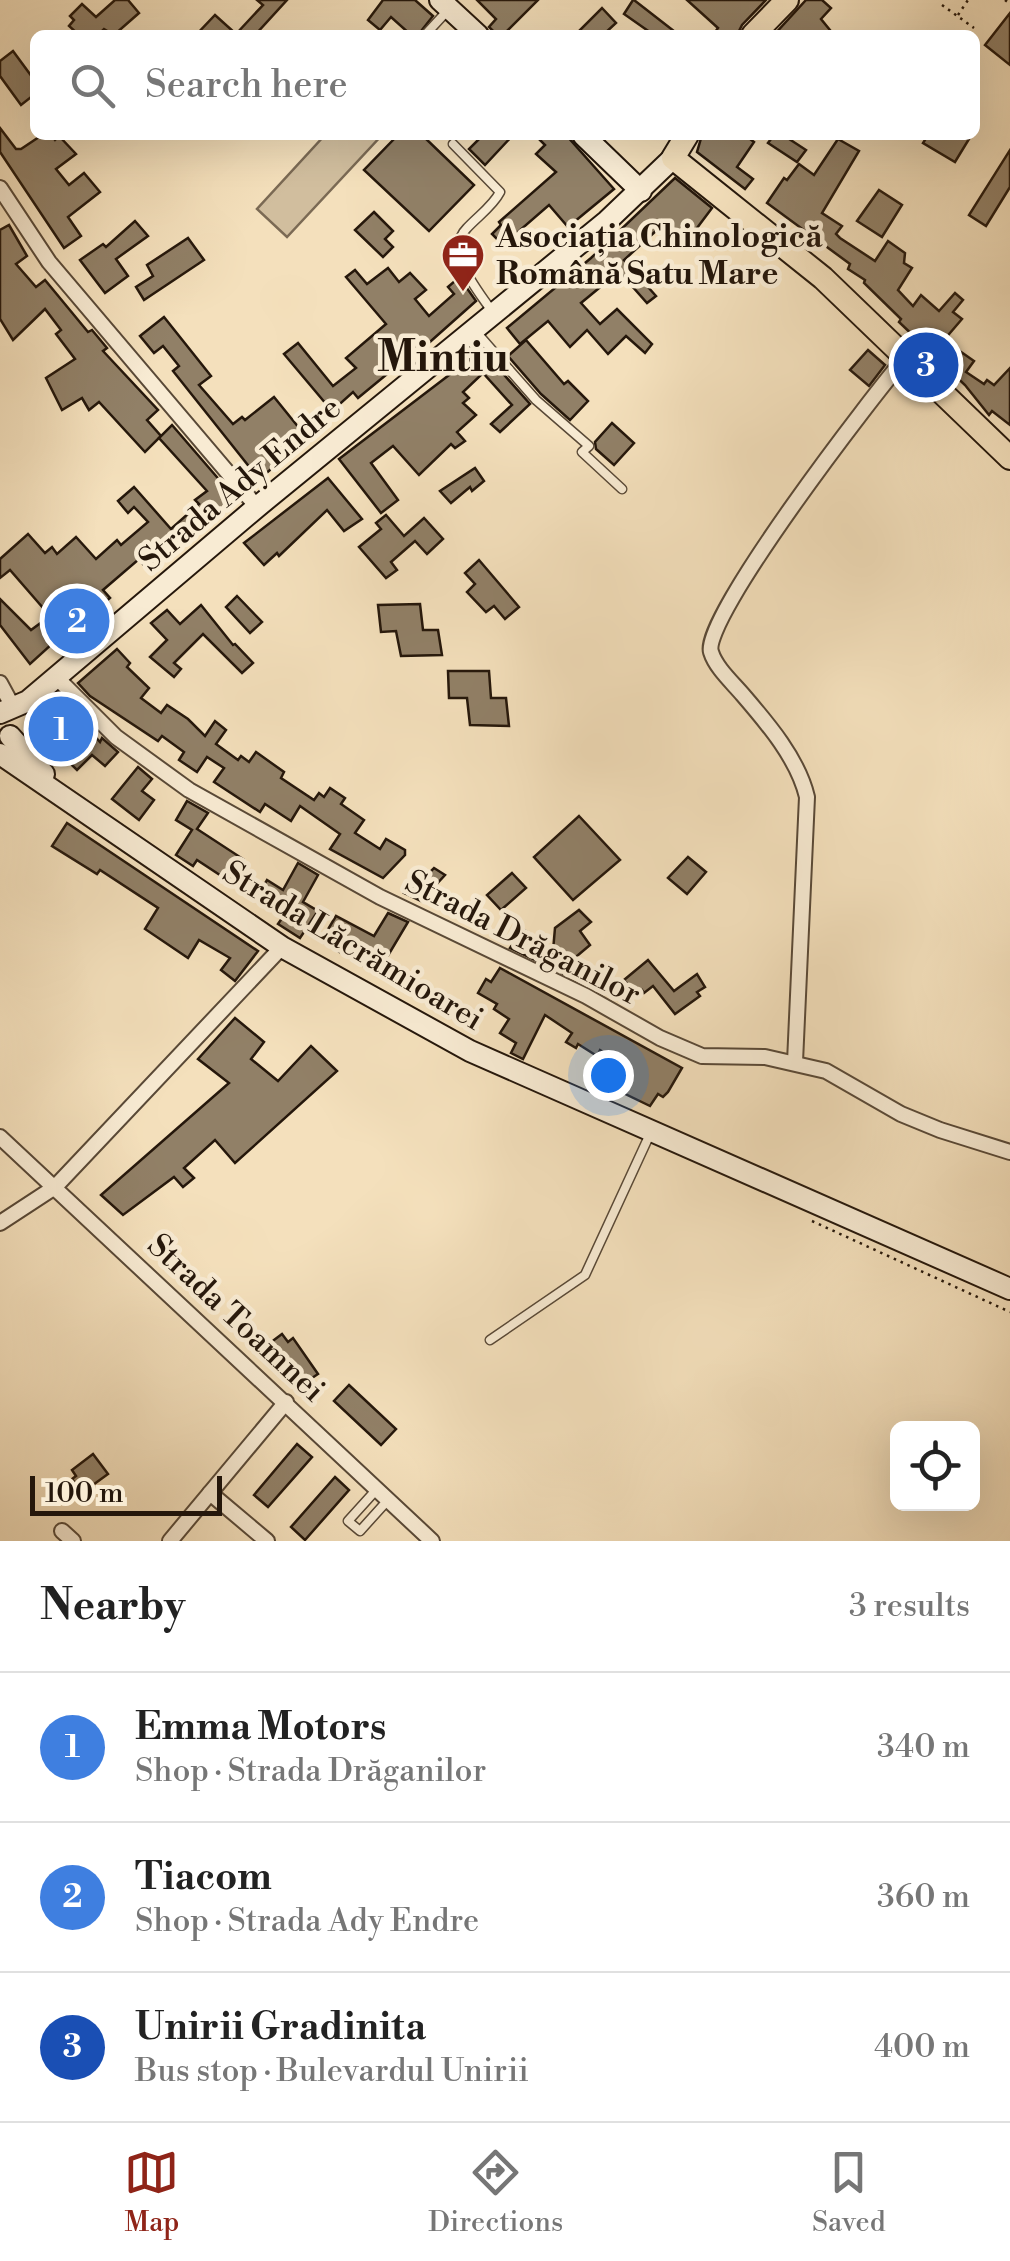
<!DOCTYPE html>
<meta charset="utf-8">
<style>
body{margin:0;font-family:"Libre Bodoni",serif;background:#f2f2f2;color:#222}
.controls{position:absolute;right:30px;bottom:30px;display:grid;overflow:hidden;border-radius:15px;box-shadow:0 10px 40px #0002}
.controls button{width:90px;height:90px;display:grid;place-items:center;padding:0;border:0;border-bottom:2px solid #e0e0e0;background:#fff;color:#222;font:50px sans-serif}
.scale{position:absolute;left:30px;bottom:25px;width:192px;box-sizing:border-box;padding-left:10px;border:5px solid #25170b;border-top:0;font-size:28px;line-height:35px;white-space:nowrap;color:#25170b;-webkit-text-stroke:8px #f8ebd3;paint-order:stroke}
.you{position:absolute;left:608px;top:1075px;width:35px;height:35px;margin:-25px;border:8px solid #fff;border-radius:50%;background:#1a73e8;box-shadow:0 0 0 15px #1a73e833}
.badge{display:grid;place-items:center;width:65px;height:65px;border-radius:50%;background:#8f2418;color:#fff;font-size:32px;font-weight:700}
.pin{position:absolute;translate:-50% -50%;border:5px solid #fff;box-shadow:0 2px 10px #0006}
.list{margin:0;padding:0;list-style:none}
h2{display:flex;justify-content:space-between;align-items:center;height:130px;margin:0;padding:0 40px;font-size:42px}
h2 small{font-size:32px;font-weight:400;color:#767676}
.list li{display:grid;grid-template-columns:65px 1fr auto;gap:30px;align-items:center;box-sizing:border-box;height:150px;padding:0 40px;border-top:2px solid #e0e0e0}
.list b{display:block;font-size:38px;white-space:nowrap}
.list p{margin:0;font-size:32px;white-space:nowrap;color:#767676}
.list em{font-size:32px;font-style:normal;color:#767676}
.icon{flex:none;width:55px;height:55px;fill:none;stroke:currentColor;stroke-width:2;stroke-linecap:round;stroke-linejoin:round}
.map{position:relative;flex:none;width:1010px;height:1541px;overflow:hidden}
.search{position:absolute;background:#fff;box-shadow:0 10px 40px #0002;left:30px;right:30px;top:30px;height:110px;display:flex;align-items:center;gap:25px;box-sizing:border-box;padding:0 35px;border-radius:15px;color:#767676;font-size:38px}
.sheet{height:580px;background:#fff}
nav{display:flex;justify-content:space-around;align-items:center;box-sizing:border-box;height:140px;border-top:2px solid #e0e0e0;background:#fff;font-size:28px;color:#767676}
nav a{display:grid;justify-items:center;gap:5px}
nav .on{color:#8f2418}
.map>svg:first-child{display:block}
.green{fill:#d1be9e;stroke:#7b6a54;stroke-width:2.5}
.building{fill:#918067;stroke:#25170b;stroke-width:2.5}
.lines{fill:none;stroke-linecap:round;stroke-linejoin:round}
.service-casing{stroke:#594937;stroke-width:11}
.minor-casing{stroke:#594937;stroke-width:18}
.secondary-casing{stroke:#25170b;stroke-width:24}
.primary-casing{stroke:#25170b;stroke-width:26}
.path{stroke:#25170b;stroke-width:2.5;stroke-dasharray:2.5 5;stroke-linecap:butt}
.service{stroke:#f8ebd3;stroke-width:8}
.minor{stroke:#f8ebd3;stroke-width:14}
.secondary{stroke:#f8ebd3;stroke-width:20}
.primary{stroke:#f4e0bc;stroke-width:22}
.labels{text-anchor:middle;dominant-baseline:central;stroke-width:9;stroke-linejoin:round;paint-order:stroke}
.poi-label{font-size:32px;font-weight:bold;fill:#25170b;stroke:#f8ebd3;text-anchor:start}
.street-label{font-size:32px;fill:#25170b;stroke:#f8ebd3}
.district-label{font-size:42px;font-weight:bold;fill:#25170b;stroke:#f8ebd3}
</style>
<div class="map">
<svg width="1010" height="1541" viewBox="0 0 1010 1541">
<rect width="100%" height="100%" fill="#f4e0bc"/>
<filter id="stains"><feTurbulence type="fractalNoise" baseFrequency=".002" numOctaves="4"/><feColorMatrix values="0 0 0 0 .2 0 0 0 0 .09 0 0 0 0 .02 0 0 0 .5 -.17"/></filter>
<radialGradient id="worn" r=".72"><stop offset=".6" stop-color="#630" stop-opacity="0"/><stop offset="1" stop-color="#630" stop-opacity=".3"/></radialGradient>
<!-- green -->
<path class="green" d="M325 135H382L287 237 257 209Z"/>
<!-- building -->
<g class="building">
<path d="M115 0H128L139 13 114 35 104 29 98 35H79L69 26 74 20 70 16 82 4 96 17Z"/>
<path d="M257 0H287L255 35H196L215 15 236 34 263 5Z"/>
<path d="M383 0H415L433 16 418 35H411L391 17 380 30 368 20Z"/>
<path d="M477 0H538L503 35H497L489 27 496 19Z"/>
<path d="M633 0H634L679 35H654L624 14Z"/>
<path d="M687 0H766L742 25 737 35H713L718 28Z"/>
<path d="M806 0H822L831 8 821 19 834 35H774Z"/>
<path d="M602 8 616 23 603 35H575Z"/>
<path d="M1010 13V65L985 45Z"/>
<path d="M13 51 35 81V94L21 105 0 76V61Z"/>
<path d="M0 128 16 149H21L42 135H51L55 140 59 136 76 154 56 169 69 185 84 173 100 192 68 217 81 236 64 248 0 152Z"/>
<path d="M398 135H422L474 185 429 231 364 170Z"/>
<path d="M483 135H513L485 165 469 149Z"/>
<path d="M535 135H566L614 189 568 227 549 205 503 245 492 234 501 225 499 222 556 172 536 154 545 145Z"/>
<path d="M702 135H745L754 142 737 167 753 179 745 189 697 152Z"/>
<path d="M774 135H783L806 150 797 162 768 143Z"/>
<path d="M928 135H960L969 139 955 162 923 143Z"/>
<path d="M838 139 859 151 822 213 842 226 836 234 840 238 875 261 888 241 905 253 904 263 912 268 898 290 913 306 921 295 939 311 955 293 963 300 953 312 962 319 944 340 974 361 966 372 984 384 987 380 994 385 1010 368V425L992 411 989 415 965 385 899 322 901 319 864 283 865 280 848 269 850 264 767 203 784 178 787 180 799 164 814 175Z"/>
<path d="M1010 150V187L986 226 969 215Z"/>
<path d="M675 178 712 208 685 244 663 229 660 232 658 229 624 260 656 296 647 303 616 268 601 280 604 284 581 303 600 324 617 309 652 344 645 353 626 336 608 354 587 330 570 347 548 321 520 344 507 328 591 258Z"/>
<path d="M879 190 902 205 882 237 857 221Z"/>
<path d="M374 212 393 231 385 239 393 247 383 257 355 230Z"/>
<path d="M135 221 148 236 116 259 128 276 105 293 80 260 103 244 106 247Z"/>
<path d="M9 225 27 256 16 264 36 287 45 280 88 332 92 330 107 348 103 351 158 410 147 420 161 436 145 452 99 402 89 410 82 398 62 410 46 378 75 359 56 334 61 330 45 309 13 340 0 319V230Z"/>
<path d="M188 238 204 260 144 300 136 287 153 276 147 265Z"/>
<path d="M388 268 399 282 410 273 426 290 415 299 429 316 454 294 448 287 456 280 461 287 464 284 476 301 395 373 392 370 358 398 353 392 332 411 284 354 298 343 333 386 356 368 346 358 386 324 346 277 355 270 367 284Z"/>
<path d="M164 317 211 376 199 385 233 424 242 417 245 420 274 397 308 439 259 479 173 371 179 366 163 346 154 353 140 336Z"/>
<path d="M526 340 564 384 568 381 588 401 570 420 541 394 508 356Z"/>
<path d="M868 350 885 365 869 386 850 370Z"/>
<path d="M478 353 494 371 498 368 530 404 500 432 491 424 512 405 483 373 463 392 469 398 463 403 476 415 457 432 465 441 455 448 451 444 419 475 393 446 371 463 398 500 381 513 339 459Z"/>
<path d="M612 423 634 443 614 465 596 449 595 442Z"/>
<path d="M172 425 235 498 146 568 139 559 103 590 110 598 95 611 85 599 67 616 74 624 30 664 0 625V599L31 630 50 616 10 570 0 578V559L28 534 45 553 52 547 57 554 76 537 96 559 117 540 121 545 148 522 134 507 128 513 118 501 134 487 171 529 199 504 195 500 207 491 159 438Z"/>
<path d="M475 468 484 481 472 491 470 487 451 503 440 491Z"/>
<path d="M328 478 362 519 344 531 327 510 279 556 277 553 264 565 244 543Z"/>
<path d="M386 515 404 536 424 518 443 539 427 554 415 541 391 562 397 570 386 578 359 547 381 529 376 523Z"/>
<path d="M479 560 519 607 505 619 494 606 486 612 467 592 475 584 465 573Z"/>
<path d="M237 596 262 622 250 633 226 607Z"/>
<path d="M420 604 423 630H438L442 655 401 656 396 631 381 632 378 605Z"/>
<path d="M201 605 233 645 235 644 253 663 242 673 203 634 174 663 181 669 174 677 150 657 167 640 151 623 167 610 180 624Z"/>
<path d="M117 649 130 663 127 667 149 688 141 698 161 713 167 705 188 719 205 736 215 721 226 730 216 744 238 760 241 756 249 762 256 752 284 772 281 778 314 800 319 793 324 797 330 788 345 798 341 804 364 820 355 833 380 849 386 839 405 850V855L383 878 330 849 340 834 300 806 291 821 265 804 260 812 214 782 224 768 207 757 197 772 179 760 184 752 162 736 158 741 90 696 78 683Z"/>
<path d="M448 671H489L491 698H506L509 726 470 725 467 698H449Z"/>
<path d="M62 700 100 742 102 738 118 752 105 766 92 755 77 770 34 728 37 720Z"/>
<path d="M138 767 152 779 142 791 154 800 139 820 112 799Z"/>
<path d="M187 801 208 813 197 829 243 859 229 881 197 860 193 866 176 855 192 830 176 820Z"/>
<path d="M579 816 620 860 573 900 534 857Z"/>
<path d="M67 823 258 951 235 981 221 970 230 958 199 940 188 958 145 929 158 908 100 870 97 874 52 846Z"/>
<path d="M688 857 706 872 687 894 668 878Z"/>
<path d="M298 863 318 875 303 902 318 911 300 938 278 924 285 914 257 897 267 880 283 890Z"/>
<path d="M434 868 445 875 421 901 404 893 415 874 423 879Z"/>
<path d="M512 873 526 888 501 910 487 895Z"/>
<path d="M579 910 591 922 580 931 590 945 571 961 564 974 510 948 523 929 553 951 555 928Z"/>
<path d="M388 913 408 922 377 974 321 941 336 916 374 936Z"/>
<path d="M648 960 674 991 697 974 705 987 697 992 700 996 675 1014 653 986 644 993 642 990 636 994 624 980Z"/>
<path d="M500 968 682 1068 668 1092 663 1097 658 1094 650 1106 613 1088 628 1068 600 1050 597 1056 578 1044 576 1048 566 1042 572 1033 545 1015 523 1059 511 1053 516 1043 500 1033 509 1019 494 1009 497 1004 478 993 486 979 491 982Z"/>
<path d="M235 1018 264 1042 251 1059 278 1081 311 1046 337 1071 235 1163 215 1140 184 1168 194 1178 183 1187 174 1177 123 1215 101 1195 229 1083 198 1059Z"/>
<path d="M282 1334 288 1342 293 1338 318 1374 303 1384 284 1355 277 1360 266 1346Z"/>
<path d="M349 1385 396 1429 381 1445 334 1401Z"/>
<path d="M297 1444 312 1457 268 1507 254 1495Z"/>
<path d="M93 1454 108 1474 86 1490 82 1485 78 1487 72 1479 76 1476 72 1470Z"/>
<path d="M335 1477 349 1490 305 1540 291 1527Z"/>
</g>
<g class="lines">
<!-- service casing -->
<g class="service-casing">
<g id="service">
<path d="M425 35 449 9"/>
<path d="M453 144 500 192C493 206 478 216 467 228 443 252 479 291 493 313"/>
<path d="M477 333 536 400 589 446 582 452 622 489"/>
<path d="M490 1340 585 1275 650 1134"/>
<path d="M377 1489 348 1521 360 1531 388 1500"/>
</g>
</g>
<!-- minor casing -->
<g class="minor-casing">
<g id="minor">
<path d="M0 188 49 262 257 507"/>
<path d="M56 677 116 737 189 790 380 897 586 996 660 1038 702 1056 765 1057 826 1071 901 1114 940 1130 1010 1152"/>
<path d="M0 683 13 707"/>
<path d="M795 1062 807 797C798 759 768 724 743 695 732 682 716 668 711 652 700 620 876 391 906 357"/>
<path d="M0 1137 432 1541"/>
<path d="M0 1223 55 1187 282 947"/>
<path d="M210 1493 267 1541"/>
<path d="M62 1531 73 1541"/>
<path d="M170 1541 286 1402"/>
</g>
</g>
<!-- secondary casing -->
<g class="secondary-casing">
<g id="secondary">
<path d="M440 0 478 35"/>
<path d="M583 135 641 191"/>
<path d="M0 713 28 701 257 507 607 221 673 158"/>
<path d="M10 736 44 774"/>
<path d="M0 754 282 947 470 1051 1010 1289"/>
</g>
</g>
<!-- primary casing -->
<g class="primary-casing">
<g id="primary">
<path d="M753 35 787 0"/>
<path d="M687 135 673 158 823 278 1010 458"/>
</g>
</g>
<!-- path -->
<g class="path">
<path d="M1005 0 1010 4"/>
<path d="M942 5 974 28"/>
<path d="M958 15 968 0"/>
<path d="M35 716 28 723 38 740"/>
<path d="M812 1221 1010 1312"/>
</g>
<!-- service -->
<use href="#service" class="service"/>
<!-- minor -->
<use href="#minor" class="minor"/>
<!-- secondary -->
<use href="#secondary" class="secondary"/>
<!-- primary -->
<use href="#primary" class="primary"/>
</g>
<!-- icons -->
<defs>
<g id="office-pin" transform="scale(2.25)"><path d="M0 17L-7.5 6A9.5 9.5 0 1 1 7.5 6Z" fill="#8f2418" stroke="#f8ebd3"/><path d="M-6-3h4V-5.5h4V-3h4V5H-6ZM-1-4.5V-3h2v-1.5ZM-6 0V1H6V0Z" fill="#fff"/></g>
</defs>
<g fill-rule="evenodd">
<use href="#office-pin" x="463" y="255"/>
</g>
<g class="labels">
<!-- poi labels -->
<g class="poi-label">
<text x="496" y="237">Asociația Chinologică<tspan x="496" dy="37">Română Satu Mare</tspan></text>
</g>
<!-- street labels -->
<g class="street-label">
<text transform="translate(240 484) rotate(-40)">Strada Ady Endre</text>
<text transform="translate(523 938) rotate(27)">Strada Drăganilor</text>
<text transform="translate(353 946) rotate(31)">Strada Lăcrămioarei</text>
<text transform="translate(236 1318) rotate(43)">Strada Toamnei</text>
</g>
<!-- district labels -->
<g class="district-label">
<text x="443" y="358">Mintiu</text>
</g>
</g>
<rect width="100%" height="100%" filter="url(#stains)"/>
<rect width="100%" height="100%" fill="url(#worn)"/>
</svg>
<div class="controls">
<button><svg class="icon" aria-label="locate" viewBox="0 0 24 24"><circle cx="12" cy="12" r="6"/><path d="M12 2v4M12 18v4M2 12h4M18 12h4"/></svg></button>
</div>
<div class="scale">100 m</div>
<div class="you"></div>
<div class="pin badge" style="left:61px;top:729px;background:#3f7fe0">1</div>
<div class="pin badge" style="left:77px;top:621px;background:#3f7fe0">2</div>
<div class="pin badge" style="left:926px;top:365px;background:#1a4fb4">3</div>
<div class="search"><svg class="icon" aria-label="search" viewBox="0 0 24 24"><circle cx="10" cy="10" r="6"/><path d="M15 15l6 6"/></svg>Search here</div>
</div>
<section class="sheet">
<h2>Nearby<small>3 results</small></h2>
<ul class="list">
<li><span class="badge" style="background:#3f7fe0">1</span><div><b>Emma Motors</b><p>Shop · Strada Drăganilor</p></div><em>340 m</em></li>
<li><span class="badge" style="background:#3f7fe0">2</span><div><b>Tiacom</b><p>Shop · Strada Ady Endre</p></div><em>360 m</em></li>
<li><span class="badge" style="background:#1a4fb4">3</span><div><b>Unirii Gradinita</b><p>Bus stop · Bulevardul Unirii</p></div><em>400 m</em></li>
</ul>
</section>
<nav>
<a class="on"><svg class="icon" aria-label="map" viewBox="0 0 24 24"><path d="M3 6l6-2 6 2 6-2v14l-6 2-6-2-6 2zM9 4v14M15 6v14"/></svg>Map</a>
<a><svg class="icon" aria-label="directions" viewBox="0 0 24 24"><path d="M12 3l9 9-9 9-9-9zM9 14v-3h6M13 9l2 2-2 2"/></svg>Directions</a>
<a><svg class="icon" aria-label="saved" viewBox="0 0 24 24"><path d="M7 4h10v16l-5-4-5 4z"/></svg>Saved</a>
</nav>
